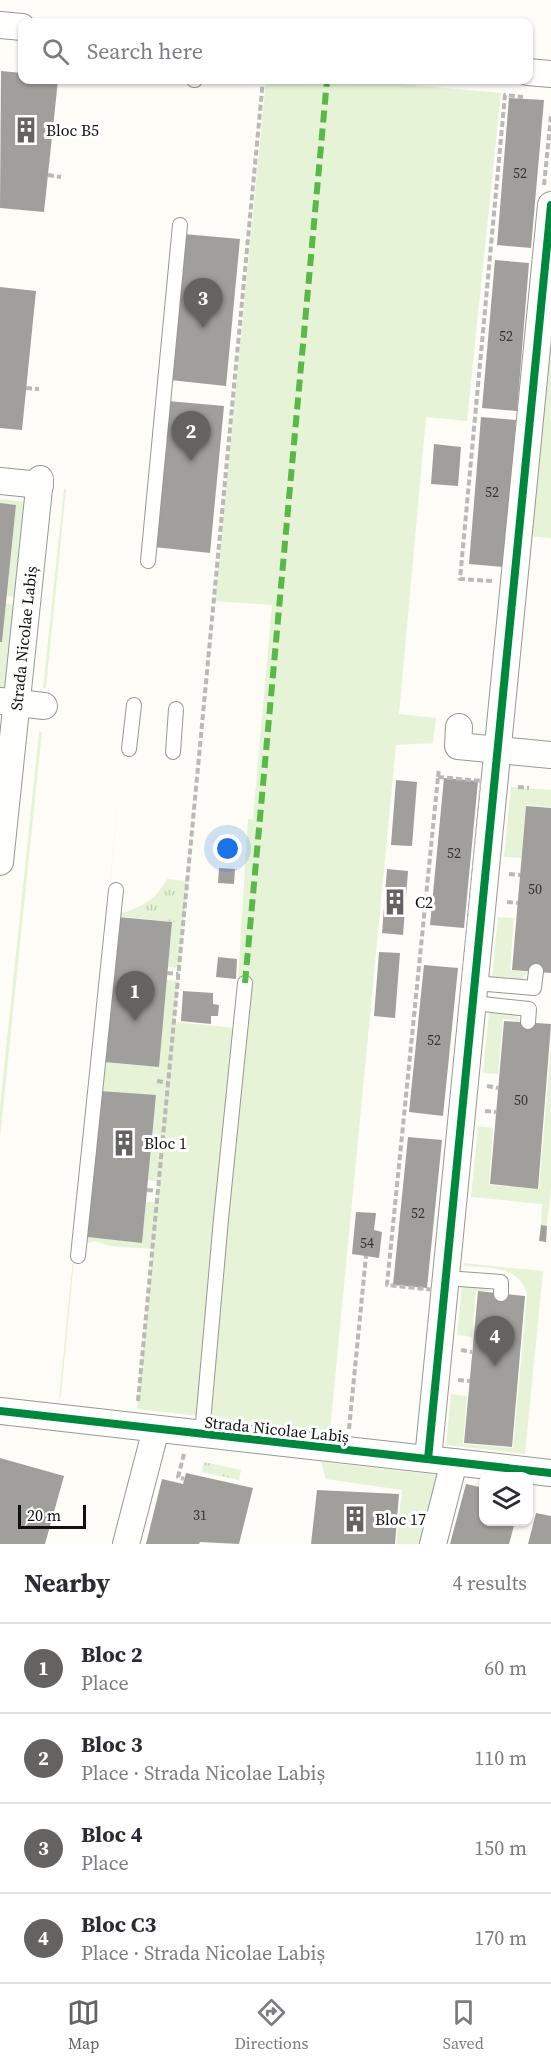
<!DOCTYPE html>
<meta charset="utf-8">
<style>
body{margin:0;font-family:"Source Serif 4",serif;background:#f7f7f7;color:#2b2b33}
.controls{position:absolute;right:18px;bottom:18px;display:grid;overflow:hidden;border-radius:12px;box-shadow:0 2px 4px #0004}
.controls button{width:54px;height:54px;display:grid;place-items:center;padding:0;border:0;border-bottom:2px solid #e1e1e2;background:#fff;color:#2b2b33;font:30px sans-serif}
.scale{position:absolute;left:18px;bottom:15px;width:68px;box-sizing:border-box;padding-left:6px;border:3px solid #111;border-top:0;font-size:16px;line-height:21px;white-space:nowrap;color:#111;-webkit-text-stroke:4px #fff;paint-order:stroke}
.you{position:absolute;left:228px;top:849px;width:21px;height:21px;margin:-15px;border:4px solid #fff;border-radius:50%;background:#1a73e8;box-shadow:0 0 0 9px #1a73e833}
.badge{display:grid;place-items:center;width:39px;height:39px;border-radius:50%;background:#646362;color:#fff;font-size:20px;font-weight:700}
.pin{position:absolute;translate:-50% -50px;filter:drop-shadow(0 2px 3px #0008)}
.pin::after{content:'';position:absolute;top:32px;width:21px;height:18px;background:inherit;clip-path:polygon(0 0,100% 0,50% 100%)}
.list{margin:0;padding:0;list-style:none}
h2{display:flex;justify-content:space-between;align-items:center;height:78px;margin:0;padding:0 24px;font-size:26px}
h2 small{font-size:20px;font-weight:400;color:#7c7c81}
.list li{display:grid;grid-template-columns:39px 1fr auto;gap:18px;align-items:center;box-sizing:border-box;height:90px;padding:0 24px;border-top:2px solid #e1e1e2}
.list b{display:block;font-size:22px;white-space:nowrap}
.list p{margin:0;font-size:20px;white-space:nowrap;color:#7c7c81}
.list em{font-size:20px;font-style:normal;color:#7c7c81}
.icon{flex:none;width:33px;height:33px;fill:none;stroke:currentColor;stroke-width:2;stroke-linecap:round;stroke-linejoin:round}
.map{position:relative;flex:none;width:551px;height:1544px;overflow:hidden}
.search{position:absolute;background:#fff;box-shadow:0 2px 4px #0004;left:18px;right:18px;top:18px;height:66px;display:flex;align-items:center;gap:15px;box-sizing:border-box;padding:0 21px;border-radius:12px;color:#7c7c81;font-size:22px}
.sheet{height:438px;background:#fff}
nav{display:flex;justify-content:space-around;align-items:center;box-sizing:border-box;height:84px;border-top:2px solid #e1e1e2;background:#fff;font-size:16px;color:#7c7c81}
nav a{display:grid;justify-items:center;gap:3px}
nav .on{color:#646362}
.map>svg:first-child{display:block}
.grass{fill:#e7f3d7;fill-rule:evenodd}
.park{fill:url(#park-tufts)}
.building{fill:#a19f9c}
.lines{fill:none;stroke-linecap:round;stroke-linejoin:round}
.service-casing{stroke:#979795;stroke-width:16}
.minor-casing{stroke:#979795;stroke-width:28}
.path{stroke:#b9b9b8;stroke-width:4;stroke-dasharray:6 3;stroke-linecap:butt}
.service{stroke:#fffffe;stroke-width:14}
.minor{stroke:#fffffe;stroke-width:26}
.quiet{stroke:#58b947;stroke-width:6;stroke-dasharray:12 6;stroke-linecap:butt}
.cycleway-casing{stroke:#fff;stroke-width:11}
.cycleway{stroke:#00873e;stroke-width:8}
.labels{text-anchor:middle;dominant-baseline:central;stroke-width:6;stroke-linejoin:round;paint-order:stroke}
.number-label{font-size:14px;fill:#353434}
.poi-label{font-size:16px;fill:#111;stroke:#fff;text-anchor:start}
.street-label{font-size:16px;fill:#111;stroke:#fff}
</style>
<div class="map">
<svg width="551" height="1544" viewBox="0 0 551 1544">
<defs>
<pattern id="park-tufts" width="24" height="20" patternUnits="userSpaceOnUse" patternTransform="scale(1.5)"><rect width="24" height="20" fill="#e7f3d7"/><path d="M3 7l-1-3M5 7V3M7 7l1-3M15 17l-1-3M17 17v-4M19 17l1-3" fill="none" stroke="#c5cfb8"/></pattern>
</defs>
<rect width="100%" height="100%" fill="#fdfcf7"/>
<!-- grass -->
<g class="grass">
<path d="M266 80H355L501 93 467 421 426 417 399 714 436 718 433 743 396 745 330 1431 137 1409 153 1249 109 1246 95 1241 79 1245 113 913 127 912 125 917H119L104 1062 158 1067 167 980 178 981V968L168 967 172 922H183L199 754 175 1022 235 1028 248 819H253L272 605 215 601ZM101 1091 156 1096 148 1180 159 1182 157 1202H146L142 1243 87 1237Z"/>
<path d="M551 202V538L515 535Z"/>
<path d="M64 489H66L46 688H43Z"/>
<path d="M0 499 26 502 16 597 7 596 16 505 0 503Z"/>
<path d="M6 603 15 605 6 691H0V642H2Z"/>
<path d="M39 732H42L0 1138V1106Z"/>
<path d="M123 749 61 1395 59 1400Z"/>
<path d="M511 787 551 790V807L526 805 521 858 504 857Z"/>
<path d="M498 917 514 918 510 970 527 972 522 980 492 977Z"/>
<path d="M489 1012 515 1014 521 1021 503 1019 498 1074 483 1073Z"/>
<path d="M551 1044V1188L547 1226 541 1225 542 1204 471 1197 478 1126 493 1128 489 1185 539 1189Z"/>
<path d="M464 1263 543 1271 525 1454 446 1445 451 1394 467 1396 463 1444 513 1448 527 1295C520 1265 489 1268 464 1266Z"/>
<path d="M462 1284 485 1286 491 1291H476L472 1337 457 1335Z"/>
<path d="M321 1462 439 1475 421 1544H396L402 1490 326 1479Z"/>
</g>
<!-- park -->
<g class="park">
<path d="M167 879 187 881 183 923 125 917 127 912C148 903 156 898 167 879Z"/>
<path d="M204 1462 241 1470 239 1480 202 1472Z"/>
</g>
<!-- building -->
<g class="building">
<path d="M1 71 22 73V80H58L44 212 0 208Z"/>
<path d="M509 98 544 100 531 248 497 245Z"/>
<path d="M184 234 240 239 226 386 170 380Z"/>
<path d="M495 260 529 263 517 411 482 408Z"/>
<path d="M0 287 36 291 22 430 0 428Z"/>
<path d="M168 401 224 406 210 553 154 547Z"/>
<path d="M481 417 516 420 503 567 469 564Z"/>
<path d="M434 444 461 447 458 486 431 484Z"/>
<path d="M0 503 16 505 2 642H0Z"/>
<path d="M444 778 478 781 464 928 430 925Z"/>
<path d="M396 780 417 782 412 846 391 845Z"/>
<path d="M526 806 551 808V973L512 970Z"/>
<path d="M219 868 235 869 234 884 218 883Z"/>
<path d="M387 869 408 871 403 935 382 933Z"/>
<path d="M118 917 172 922 159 1067 104 1062Z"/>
<path d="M379 952 400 953 395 1018 374 1016Z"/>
<path d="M218 957 237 959 236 979 216 977Z"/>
<path d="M424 965 458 968 443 1116 409 1112Z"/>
<path d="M183 991 213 993V1004L219 1005 218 1016H211V1024L181 1021Z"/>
<path d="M504 1021 551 1024 538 1189 490 1184Z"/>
<path d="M100 1091 156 1095 142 1243 87 1237Z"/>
<path d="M408 1137 442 1140 427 1288 393 1285Z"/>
<path d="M356 1212 376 1213 374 1230 382 1232 379 1258 352 1254Z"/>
<path d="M541 1225 547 1226 546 1242 539 1241Z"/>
<path d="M478 1291 525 1296 512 1447 464 1443Z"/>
<path d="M0 1458 64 1476 45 1544H0Z"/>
<path d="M186 1473 253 1488 239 1544 200 1542 199 1544H146L162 1479 183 1484Z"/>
<path d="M466 1484 484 1488V1522H515L509 1544H450Z"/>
<path d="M317 1490 399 1494 395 1544H311Z"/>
<path d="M536 1513 551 1516V1544H528Z"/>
</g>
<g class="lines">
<!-- service casing -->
<g class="service-casing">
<g id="service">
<path d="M194 80H195"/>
<path d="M148 561 180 225"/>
<path d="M129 749 134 705"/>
<path d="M173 752 176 709"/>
<path d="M475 983 534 988 536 971"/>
<path d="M473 1003 529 1009 528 1022"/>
<path d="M78 1256 116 890"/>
<path d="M446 1278 501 1282V1294"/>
<path d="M202 1434 221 1219 245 983"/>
</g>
</g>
<!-- minor casing -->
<g class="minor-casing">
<g id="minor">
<path d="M0 25 22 27"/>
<path d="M528 72 551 74"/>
<path d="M0 481 40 485"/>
<path d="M0 701 44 706"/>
<path d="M459 727 458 746 551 755"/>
<path id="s1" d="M0 862 40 479"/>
<path d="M0 1411 551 1473"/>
<path d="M428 1459 551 205"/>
<path d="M126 1544 156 1429"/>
<path d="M433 1544 454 1462"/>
</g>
</g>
<!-- path -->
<g class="path">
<path d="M48 175 61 177"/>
<path d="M544 185 551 116"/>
<path d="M26 388 39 389"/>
<path d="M492 581 460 579 505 95 523 97"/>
<path d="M438 777 482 781 435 1290 387 1285Z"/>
<path d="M438 777 439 769"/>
<path d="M518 787 529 788"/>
<path d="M509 874 520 875"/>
<path d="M507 902 518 903"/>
<path d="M167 973 178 974"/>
<path d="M157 1081 168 1083"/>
<path d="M487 1086 498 1088"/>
<path d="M485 1111 496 1112"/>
<path d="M147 1190 158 1191"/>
<path d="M461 1350 472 1352"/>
<path d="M458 1380 470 1381"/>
<path d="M138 1401 263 80"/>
<path d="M349 1429 366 1256"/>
<path d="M184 1454 178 1477 184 1479"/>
</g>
<!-- service -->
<use href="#service" class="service"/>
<!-- minor -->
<use href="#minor" class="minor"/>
<!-- quiet -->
<path class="quiet" d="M245 983 327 80"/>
<!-- cycleway casing -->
<g class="cycleway-casing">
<g id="cycleway">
<path d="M0 1411 551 1473"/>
<path d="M428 1459 551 205"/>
</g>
</g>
<!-- cycleway -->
<use href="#cycleway" class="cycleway"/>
</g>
<!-- icons -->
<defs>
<g id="building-bare" transform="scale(2.07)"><path d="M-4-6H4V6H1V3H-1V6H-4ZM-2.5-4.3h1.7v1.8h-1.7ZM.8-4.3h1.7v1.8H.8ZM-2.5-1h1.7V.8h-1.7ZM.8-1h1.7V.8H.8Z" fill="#646362" stroke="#fff" stroke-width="2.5" paint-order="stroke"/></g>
</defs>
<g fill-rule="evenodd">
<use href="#building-bare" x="26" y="130"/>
<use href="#building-bare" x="395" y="902"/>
<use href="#building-bare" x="124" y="1143"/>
<use href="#building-bare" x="355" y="1519"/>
</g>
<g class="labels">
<!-- number labels -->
<g class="number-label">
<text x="520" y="173">52</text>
<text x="506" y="336">52</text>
<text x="492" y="492">52</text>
<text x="454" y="853">52</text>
<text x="535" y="889">50</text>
<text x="434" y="1040">52</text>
<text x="521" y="1100">50</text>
<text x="418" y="1213">52</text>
<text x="367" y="1243">54</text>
<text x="200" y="1515">31</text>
</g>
<!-- poi labels -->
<g class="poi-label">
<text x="46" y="130">Bloc B5</text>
<text x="415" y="902">C2</text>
<text x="144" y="1143">Bloc 1</text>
<text x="375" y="1519">Bloc 17</text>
</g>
<!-- street labels -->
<g class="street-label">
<text stroke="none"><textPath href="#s1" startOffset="225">Strada Nicolae Labiș</textPath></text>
<text transform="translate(277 1429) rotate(6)">Strada Nicolae Labiș</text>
</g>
</g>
</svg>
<div class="controls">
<button><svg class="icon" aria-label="layers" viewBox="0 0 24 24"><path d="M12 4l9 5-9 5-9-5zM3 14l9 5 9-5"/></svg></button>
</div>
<div class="scale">20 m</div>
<div class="you"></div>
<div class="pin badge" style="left:135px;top:1021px">1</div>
<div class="pin badge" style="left:191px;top:461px">2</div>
<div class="pin badge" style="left:203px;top:328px">3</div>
<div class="pin badge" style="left:495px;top:1366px">4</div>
<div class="search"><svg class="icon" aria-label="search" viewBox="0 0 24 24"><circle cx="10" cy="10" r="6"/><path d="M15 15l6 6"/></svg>Search here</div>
</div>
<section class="sheet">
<h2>Nearby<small>4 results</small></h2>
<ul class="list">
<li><span class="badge">1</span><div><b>Bloc 2</b><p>Place</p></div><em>60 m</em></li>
<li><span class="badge">2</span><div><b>Bloc 3</b><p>Place · Strada Nicolae Labiș</p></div><em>110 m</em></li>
<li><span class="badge">3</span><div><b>Bloc 4</b><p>Place</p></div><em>150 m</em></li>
<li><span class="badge">4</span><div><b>Bloc C3</b><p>Place · Strada Nicolae Labiș</p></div><em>170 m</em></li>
</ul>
</section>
<nav>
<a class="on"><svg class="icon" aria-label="map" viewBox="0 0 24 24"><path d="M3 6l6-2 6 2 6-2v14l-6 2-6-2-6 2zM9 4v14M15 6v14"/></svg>Map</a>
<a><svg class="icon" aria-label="directions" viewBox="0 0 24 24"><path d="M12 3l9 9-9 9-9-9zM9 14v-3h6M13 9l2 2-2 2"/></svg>Directions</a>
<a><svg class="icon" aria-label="saved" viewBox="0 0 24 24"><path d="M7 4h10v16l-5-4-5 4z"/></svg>Saved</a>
</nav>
